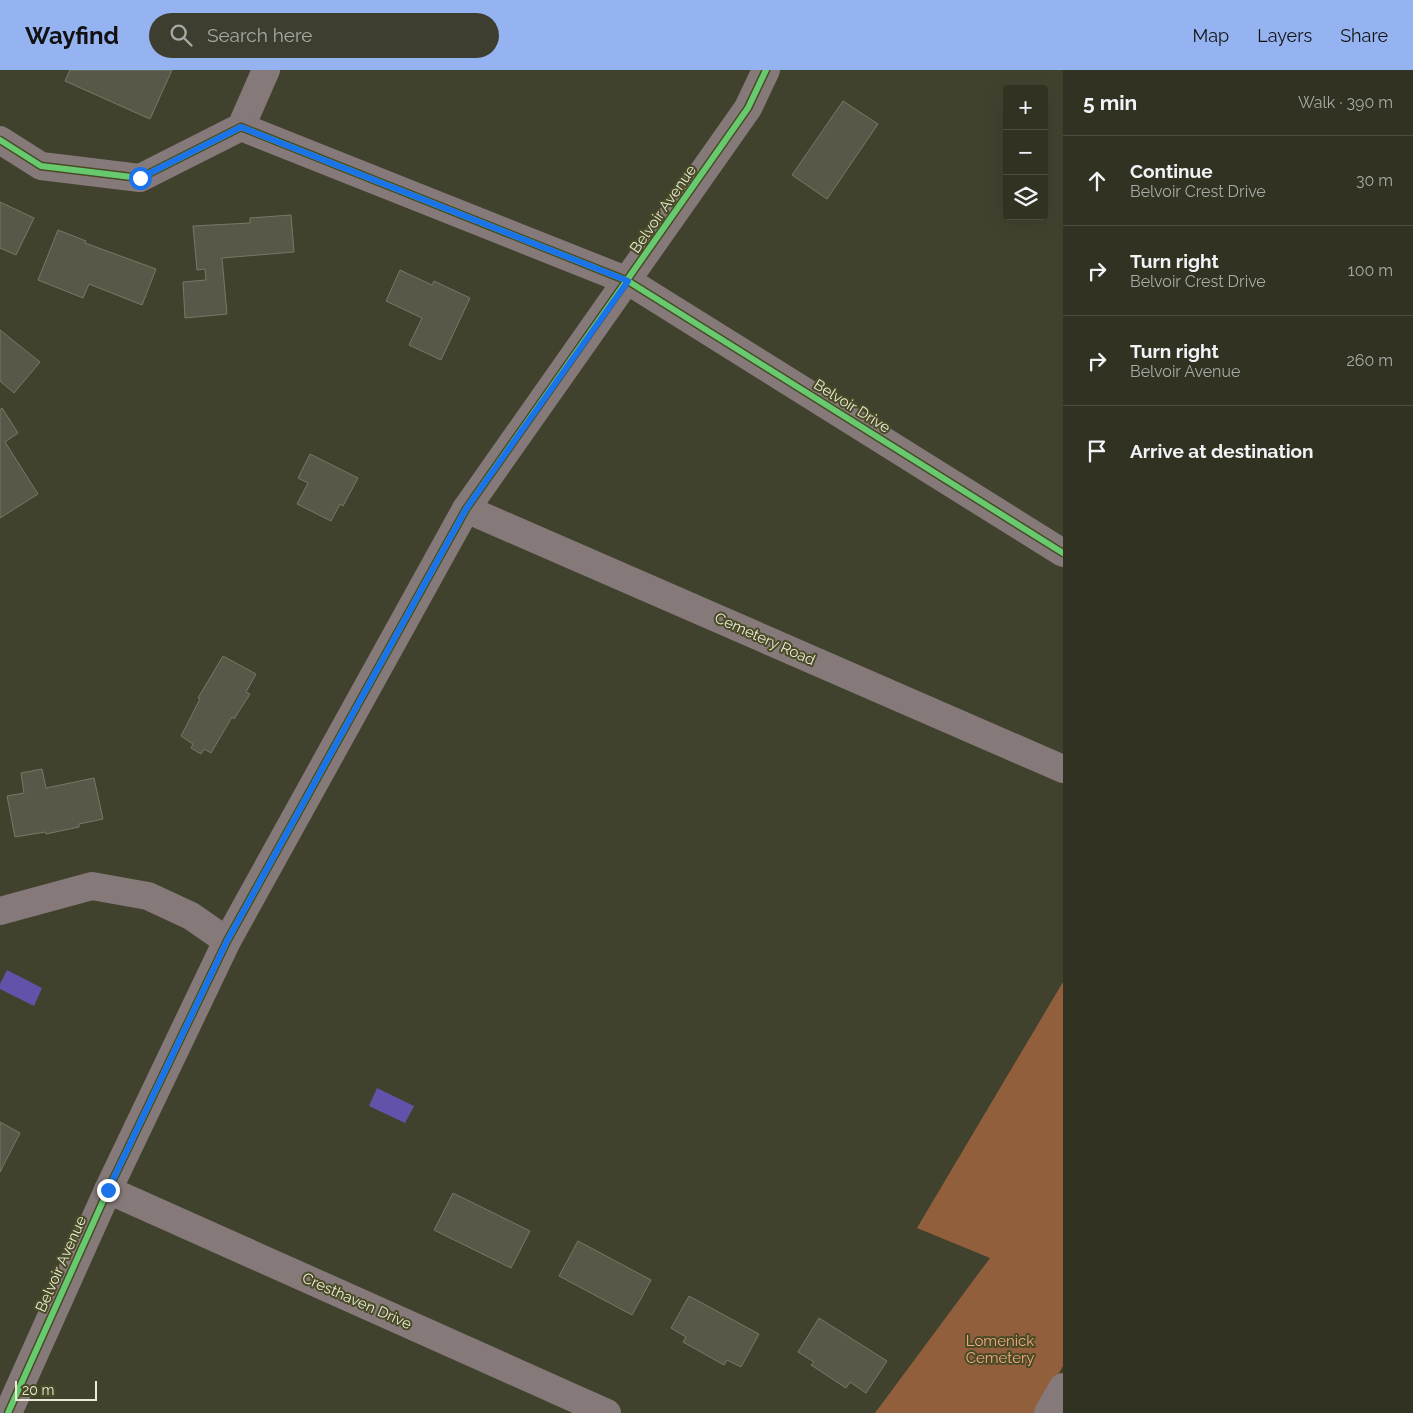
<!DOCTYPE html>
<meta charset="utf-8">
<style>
body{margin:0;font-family:Raleway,sans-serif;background:#3d3e2f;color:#f1f3f6}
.controls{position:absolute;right:15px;top:15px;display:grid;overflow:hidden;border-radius:5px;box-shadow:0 5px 20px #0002}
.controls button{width:45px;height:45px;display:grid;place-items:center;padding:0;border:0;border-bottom:1px solid #4c4d40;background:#313222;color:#f1f3f6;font:25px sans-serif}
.scale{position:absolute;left:15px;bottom:12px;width:82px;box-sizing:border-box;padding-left:5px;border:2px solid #e9ebd6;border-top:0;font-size:14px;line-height:18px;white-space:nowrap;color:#e9ebd6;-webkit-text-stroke:4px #494a26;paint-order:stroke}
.stop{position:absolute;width:15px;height:15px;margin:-11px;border:4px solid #1a73e8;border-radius:50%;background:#fff}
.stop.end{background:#1a73e8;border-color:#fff;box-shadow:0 1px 5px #0008}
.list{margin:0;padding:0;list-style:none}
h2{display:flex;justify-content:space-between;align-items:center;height:65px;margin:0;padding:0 20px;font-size:21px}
h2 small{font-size:16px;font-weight:400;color:#a8aaa5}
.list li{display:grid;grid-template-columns:32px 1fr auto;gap:15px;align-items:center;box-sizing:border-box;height:90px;padding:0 20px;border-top:1px solid #4c4d40}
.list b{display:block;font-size:19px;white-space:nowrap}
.list p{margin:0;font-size:16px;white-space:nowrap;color:#a8aaa5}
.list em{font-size:16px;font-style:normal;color:#a8aaa5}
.icon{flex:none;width:28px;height:28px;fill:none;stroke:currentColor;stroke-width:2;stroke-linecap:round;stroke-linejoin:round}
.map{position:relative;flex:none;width:1063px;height:1343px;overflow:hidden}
header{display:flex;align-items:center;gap:30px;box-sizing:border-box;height:70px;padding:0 25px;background:#95b2f1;color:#111}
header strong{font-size:24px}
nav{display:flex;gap:28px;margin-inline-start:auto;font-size:18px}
.search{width:350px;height:45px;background:#3d3e2f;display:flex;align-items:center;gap:12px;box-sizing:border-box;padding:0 18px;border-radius:28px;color:#a8aaa5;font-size:19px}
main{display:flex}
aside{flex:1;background:#313222}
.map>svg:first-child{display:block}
.green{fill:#925f3d}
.water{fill:#6451a9}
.building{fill:#575847;stroke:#777868}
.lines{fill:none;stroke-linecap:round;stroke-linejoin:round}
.minor{stroke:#86797a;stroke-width:28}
.tertiary{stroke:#86797a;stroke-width:28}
.cycleway-casing{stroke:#494a26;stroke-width:9}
.cycleway{stroke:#67ca6e;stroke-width:6}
.route{stroke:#1a73e8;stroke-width:6}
.labels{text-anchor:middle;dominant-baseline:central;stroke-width:4;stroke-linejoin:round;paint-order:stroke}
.street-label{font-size:15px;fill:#e9ebd6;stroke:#494a26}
.park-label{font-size:15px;fill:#f8ab7f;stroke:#494a26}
</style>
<header>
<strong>Wayfind</strong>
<div class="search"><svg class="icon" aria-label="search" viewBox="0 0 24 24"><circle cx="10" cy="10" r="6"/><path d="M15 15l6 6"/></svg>Search here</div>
<nav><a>Map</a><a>Layers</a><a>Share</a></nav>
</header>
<main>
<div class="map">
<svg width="1063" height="1343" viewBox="0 0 1063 1343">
<rect width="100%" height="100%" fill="#41422e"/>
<!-- green -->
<path class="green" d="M1063 912V1296L1036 1343H875L990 1188 917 1158Z"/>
<!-- water -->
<g class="water">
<path d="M7 900 42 918 34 936 0 919V914Z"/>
<path d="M377 1018 414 1036 405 1053 369 1036Z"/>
</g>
<!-- building -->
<g class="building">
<path d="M70 0H172L150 49 65 11Z"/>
<path d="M843 31 878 54 827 129 792 105Z"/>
<path d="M0 132 34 148 16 185 0 178Z"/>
<path d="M291 145 294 182 222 188 227 244 185 248 183 212 206 210 205 199 197 200 193 156 250 153V148Z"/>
<path d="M58 160 86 171 85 173 156 199 142 235 89 214 83 228 38 210Z"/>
<path d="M400 200 432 215 434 211 470 228 441 290 409 275 422 248 386 231Z"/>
<path d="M0 260 40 292 14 323 0 311Z"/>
<path d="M2 338 18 363 5 372 38 424 0 448V340Z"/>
<path d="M310 384 358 408 343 436 340 434 331 451 297 434 308 413 298 408Z"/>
<path d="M223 586 256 604 246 622 250 624 234 649 232 647 211 683 204 679 201 684 191 678 193 674 181 666 200 629 198 628Z"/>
<path d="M42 699 46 718 94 708 103 749 79 754V757L46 764 45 762 15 767 7 726 24 723 21 703Z"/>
<path d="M0 1052 20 1063 0 1102Z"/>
<path d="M453 1123 530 1161 511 1198 434 1160Z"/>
<path d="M578 1171 651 1210 632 1245 559 1206Z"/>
<path d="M689 1226 759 1264 741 1297 727 1290 724 1295 683 1272 686 1267 671 1258Z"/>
<path d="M819 1248 887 1291 866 1323 850 1312 846 1318 811 1295 814 1292 798 1282Z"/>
</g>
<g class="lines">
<!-- minor -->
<g class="minor">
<path d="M241 57 266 0"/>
<path d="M0 70 41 96 140 108 241 57 628 211 1063 483"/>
<path d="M466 439 1063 699"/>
<path d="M0 841 92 816 148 826 191 846 227 871"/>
<path d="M108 1120 607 1343"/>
<path d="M1048 1343 1063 1317"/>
</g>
<!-- tertiary -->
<path class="tertiary" d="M8 1343 108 1120 227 871 466 439 748 38 766 0"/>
<!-- cycleway casing -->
<g class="cycleway-casing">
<g id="cycleway">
<path d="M0 70 41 96 140 108 241 57 628 211 1063 483"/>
<path d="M8 1343 108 1120 227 871 466 439 748 38 766 0"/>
</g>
</g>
<!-- cycleway -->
<use href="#cycleway" class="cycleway"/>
</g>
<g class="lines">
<!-- route -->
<path class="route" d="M108 1120 227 871 466 439 628 211 241 57 140 108"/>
</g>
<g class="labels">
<!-- street labels -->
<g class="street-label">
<text transform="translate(663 139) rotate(-55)">Belvoir Avenue</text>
<text transform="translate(852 336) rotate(32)">Belvoir Drive</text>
<text transform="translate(765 569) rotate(24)">Cemetery Road</text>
<text transform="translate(61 1194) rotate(-66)">Belvoir Avenue</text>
<text transform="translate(357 1231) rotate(24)">Cresthaven Drive</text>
</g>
<!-- park labels -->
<g class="park-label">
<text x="1000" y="1271">Lomenick<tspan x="1000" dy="17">Cemetery</tspan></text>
</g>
</g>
</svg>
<div class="controls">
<button>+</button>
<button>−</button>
<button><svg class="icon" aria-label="layers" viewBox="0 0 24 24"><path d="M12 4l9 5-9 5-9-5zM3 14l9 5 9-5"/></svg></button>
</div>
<div class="scale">20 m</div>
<div class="stop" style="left:140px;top:108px"></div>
<div class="stop end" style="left:108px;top:1120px"></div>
</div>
<aside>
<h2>5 min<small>Walk · 390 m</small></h2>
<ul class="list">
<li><svg class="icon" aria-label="ahead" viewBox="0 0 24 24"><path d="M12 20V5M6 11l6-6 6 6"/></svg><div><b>Continue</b><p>Belvoir Crest Drive</p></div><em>30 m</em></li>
<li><svg class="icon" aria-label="right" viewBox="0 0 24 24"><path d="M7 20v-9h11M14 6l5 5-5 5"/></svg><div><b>Turn right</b><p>Belvoir Crest Drive</p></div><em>100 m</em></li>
<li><svg class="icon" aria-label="right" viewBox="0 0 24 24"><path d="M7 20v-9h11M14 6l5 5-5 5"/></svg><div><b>Turn right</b><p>Belvoir Avenue</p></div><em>260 m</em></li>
<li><svg class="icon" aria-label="arrive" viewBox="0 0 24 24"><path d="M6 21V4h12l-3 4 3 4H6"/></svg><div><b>Arrive at destination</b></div></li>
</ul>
</aside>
</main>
